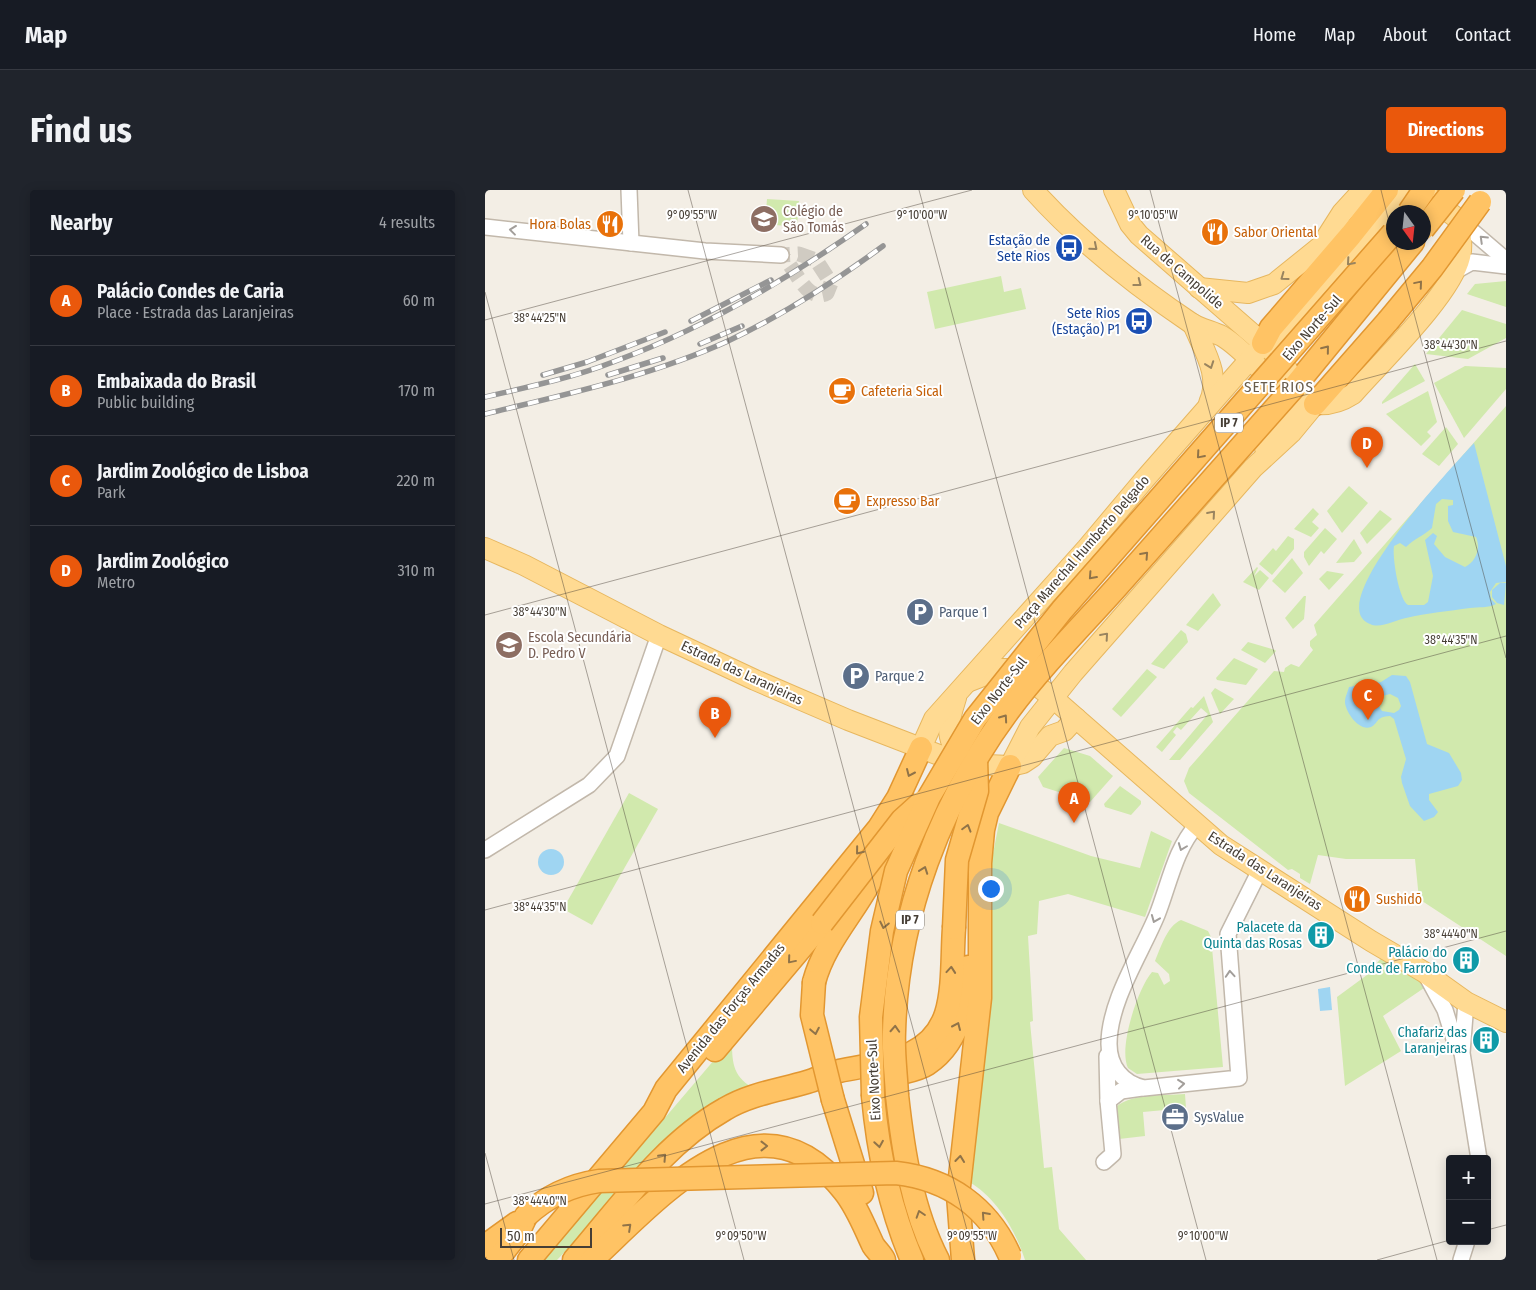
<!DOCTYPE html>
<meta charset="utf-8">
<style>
body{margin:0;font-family:"Fira Sans Condensed",sans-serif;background:#20242c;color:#f1f3f6}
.controls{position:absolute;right:15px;bottom:15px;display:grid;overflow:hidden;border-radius:5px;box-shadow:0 2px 12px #0003}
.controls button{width:45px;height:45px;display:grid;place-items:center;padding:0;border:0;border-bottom:1px solid #363941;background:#171b24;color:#f1f3f6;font:25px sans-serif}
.compass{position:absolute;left:901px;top:15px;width:45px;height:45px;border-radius:50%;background:#171b24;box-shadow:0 2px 12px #0003;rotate:165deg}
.scale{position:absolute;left:15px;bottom:12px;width:92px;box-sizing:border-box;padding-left:5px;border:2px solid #463e35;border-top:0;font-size:14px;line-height:18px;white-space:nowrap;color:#463e35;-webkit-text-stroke:4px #fff;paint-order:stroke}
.you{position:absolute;left:505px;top:698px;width:18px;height:18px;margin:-12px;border:4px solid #fff;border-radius:50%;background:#1a73e8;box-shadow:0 0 0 8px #1a73e833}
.badge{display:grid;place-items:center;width:32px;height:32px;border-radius:50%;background:#ea580c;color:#fff;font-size:16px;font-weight:700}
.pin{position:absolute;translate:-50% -41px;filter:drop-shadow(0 1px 2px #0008)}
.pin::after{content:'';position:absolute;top:26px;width:18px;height:15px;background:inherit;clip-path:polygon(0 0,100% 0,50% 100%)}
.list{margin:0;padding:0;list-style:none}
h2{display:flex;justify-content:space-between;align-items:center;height:65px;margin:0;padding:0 20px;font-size:21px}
h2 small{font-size:16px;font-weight:400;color:#9ea1a6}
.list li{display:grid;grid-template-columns:32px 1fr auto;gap:15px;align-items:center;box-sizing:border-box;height:90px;padding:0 20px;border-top:1px solid #363941}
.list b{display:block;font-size:19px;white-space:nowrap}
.list p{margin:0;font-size:16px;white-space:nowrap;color:#9ea1a6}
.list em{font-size:16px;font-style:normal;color:#9ea1a6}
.map{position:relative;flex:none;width:1021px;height:1070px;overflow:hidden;border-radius:5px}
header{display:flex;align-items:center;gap:30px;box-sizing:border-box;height:70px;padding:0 25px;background:#171b24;border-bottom:1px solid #363941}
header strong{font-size:24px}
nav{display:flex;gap:28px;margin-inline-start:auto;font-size:18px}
.intro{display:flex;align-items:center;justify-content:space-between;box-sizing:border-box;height:120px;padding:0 30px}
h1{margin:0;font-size:35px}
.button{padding:12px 22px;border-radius:5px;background:#ea580c;color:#fff;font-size:18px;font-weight:700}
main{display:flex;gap:30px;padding:0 30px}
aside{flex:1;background:#171b24;border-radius:5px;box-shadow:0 2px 12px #0003}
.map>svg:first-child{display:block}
.green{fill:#d1e9ad}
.water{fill:#9fd5f2;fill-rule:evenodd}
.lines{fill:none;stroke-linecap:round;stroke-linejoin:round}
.minor-tunnel{stroke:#d0cbc2;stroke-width:15;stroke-dasharray:15 8;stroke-linecap:butt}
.minor-casing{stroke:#c2b8ab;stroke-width:18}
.major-casing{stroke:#e7b75f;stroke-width:22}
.highway-casing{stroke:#e29731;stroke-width:25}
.minor{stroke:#fff;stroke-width:15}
.major{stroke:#ffda92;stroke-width:20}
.highway{stroke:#ffc364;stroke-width:22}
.rail-casing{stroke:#959595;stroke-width:5.5}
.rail{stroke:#fff;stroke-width:4;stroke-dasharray:11;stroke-linecap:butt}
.highway-bridge-casing{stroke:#e29731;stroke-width:25;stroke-linecap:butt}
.highway-bridge{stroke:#ffc364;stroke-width:22}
.oneway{stroke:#a29e9a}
.oneway2{stroke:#99845f}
.oneway3{stroke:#907348}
.ticks{fill:none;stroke:#463e35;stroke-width:1;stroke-opacity:0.45}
.labels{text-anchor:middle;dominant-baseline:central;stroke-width:4;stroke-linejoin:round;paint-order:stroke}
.shield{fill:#fff;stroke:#7e7872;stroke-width:1}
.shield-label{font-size:12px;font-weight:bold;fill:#463e35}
.education-label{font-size:14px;fill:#785e54;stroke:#fff;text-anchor:start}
.food-label{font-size:14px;fill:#c56008;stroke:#fff;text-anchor:start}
.transit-label{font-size:14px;fill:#164399;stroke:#fff;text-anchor:end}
.street-label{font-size:14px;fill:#463e35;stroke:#fff}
.service-label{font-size:14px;fill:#4e5e75;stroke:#fff;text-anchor:start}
.culture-label{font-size:14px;fill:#0d838f;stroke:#fff;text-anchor:end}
.neighbourhood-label{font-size:15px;letter-spacing:1px;fill:#695c4b;stroke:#fff}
.ticks-label{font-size:12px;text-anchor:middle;fill:#463e35;stroke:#fff;stroke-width:4;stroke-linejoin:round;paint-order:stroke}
</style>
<header>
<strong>Map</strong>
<nav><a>Home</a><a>Map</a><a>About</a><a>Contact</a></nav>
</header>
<div class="intro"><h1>Find us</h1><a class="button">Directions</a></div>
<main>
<aside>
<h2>Nearby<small>4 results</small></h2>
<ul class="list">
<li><span class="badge">A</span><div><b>Palácio Condes de Caria</b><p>Place · Estrada das Laranjeiras</p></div><em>60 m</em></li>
<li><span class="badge">B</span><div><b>Embaixada do Brasil</b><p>Public building</p></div><em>170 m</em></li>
<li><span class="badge">C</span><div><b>Jardim Zoológico de Lisboa</b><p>Park</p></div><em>220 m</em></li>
<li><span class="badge">D</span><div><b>Jardim Zoológico</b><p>Metro</p></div><em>310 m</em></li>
</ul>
</aside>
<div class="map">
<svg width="1021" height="1070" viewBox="0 0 1021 1070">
<rect width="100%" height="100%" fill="#f3eee5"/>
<!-- green -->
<g class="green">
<path d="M282 9 314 11 312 37 280 34Z"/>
<path d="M516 86 519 102 536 98 541 119 450 139 442 102Z"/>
<path d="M1021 91V117L982 104 990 94Z"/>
<path d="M977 120 1021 134V148L983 169 941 164Z"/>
<path d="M930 174 940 191 897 214V212Z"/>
<path d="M980 176 1021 178V199L979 248 949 193Z"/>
<path d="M943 201 952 232 942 242 946 246 936 256 901 224Z"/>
<path d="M1021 216V766L934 709 930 669H861L833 665 825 694 815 688V684L807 679 803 680 704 603 699 591 704 578 789 481 799 482 800 478 806 474 814 477 828 460 825 456V451L832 445 829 435Z"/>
<path d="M961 237 973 254 954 276 937 264Z"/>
<path d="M864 296 883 313 857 343 842 321Z"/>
<path d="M828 318 834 324 827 332 834 338 826 347 809 339Z"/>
<path d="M895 320 907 329 882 354 875 343Z"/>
<path d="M840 338 852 349 839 364 836 361 824 376 819 367V362Z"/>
<path d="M803 346 809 349V359L787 385 774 374 788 358 791 361Z"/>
<path d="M869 349 877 363 869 372 851 373Z"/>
<path d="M807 368 818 383 800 403 787 391Z"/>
<path d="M772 377 773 378 769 386 775 380 784 388 774 400 758 392Z"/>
<path d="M842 381 859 384 844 400 834 389Z"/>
<path d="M728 403 736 415 713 441 701 435Z"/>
<path d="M819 406H821L819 429 808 439 800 428Z"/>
<path d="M696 440 701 444 703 452 679 479 666 474Z"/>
<path d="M763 452 790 460 791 461 780 473 756 460Z"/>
<path d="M749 468 773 479 761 495 732 490 731 488Z"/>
<path d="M662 479 672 487 636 527 627 519Z"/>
<path d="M730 498 749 509 735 524 726 503Z"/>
<path d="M719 506 728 532 695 570H684L723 524 716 518 696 540 692 537 688 542 691 545 677 562 671 557 706 517 708 518Z"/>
<path d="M579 558 605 566 628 586 605 612 558 597 553 587Z"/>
<path d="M635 596 656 611V614L646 625 620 617 619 614Z"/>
<path d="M144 603 173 619 107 735 78 719Z"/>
<path d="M514 633 606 666 655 678 666 641 687 651 660 727 583 704 554 711 552 744 543 746 548 831 545 832 559 978 567 977 574 1039 601 1070H540C531 1041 511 1007 484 992L506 674Z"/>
<path d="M696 730 723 741 726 747 738 877 652 884 643 878C633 858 653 798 667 782L673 783 679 795 685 791 684 784 670 771C676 757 682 736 696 730Z"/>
<path d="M897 767 933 788 939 798 898 826 916 861 860 896 852 807 882 785Z"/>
<path d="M247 849C247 870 247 886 267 897L126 1013 72 1070H59Z"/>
<path d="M700 904 701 918 658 922 660 946 634 949 631 917C647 903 679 906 700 904Z"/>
</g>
<!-- water -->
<g class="water">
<path d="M989 253 1021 376V392L1011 393 1005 402 1006 409 1011 414C1004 418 993 417 985 418 964 421 942 423 921 428 911 430 895 439 885 434 835 415 972 272 989 253ZM957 309 968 310V315L963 316V331L968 342 991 347C996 358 991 372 980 377L960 367 949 354 952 346 948 343 940 350 948 386 943 412 939 415H923C914 410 907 367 909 356L915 353 921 357C929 349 938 346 947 338L951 314Z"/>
<path d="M1015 393H1021L1019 415 1012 413 1007 407V400Z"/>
<path d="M907 485 921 486 925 492 942 554 964 563 976 583 977 590 973 596 944 604V610L953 622 949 627 939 631 925 616 917 593 916 587 921 569 909 529 905 526C890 527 894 533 886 537 874 542 860 521 860 512 860 507 863 501 864 497L896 492ZM905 504 913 508 916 516 914 520 909 523 897 521 891 512 893 507Z"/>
<circle cx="66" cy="672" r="13"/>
<path d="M845 797 847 820 835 821 833 799Z"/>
</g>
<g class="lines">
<!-- minor-tunnel -->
<path class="minor-tunnel" d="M314 64 331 70 346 93 342 103C321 114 310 76 296 65Z"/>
<!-- minor casing -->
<g class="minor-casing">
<g id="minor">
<path d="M144 0 146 53"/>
<path d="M973 29 1021 70"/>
<path d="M0 37 220 61 296 65"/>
<path d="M969 82 987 72 1021 76"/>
<path d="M712 635C690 659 684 695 672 725 656 764 624 811 624 854 624 876 637 893 659 898L754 888 743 744 775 680"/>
<path d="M0 660 104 595 132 566 174 445"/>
<path d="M941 785 960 820 969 849 976 861"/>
<path d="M981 812 977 863 994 969"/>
<path d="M622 866 623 911 636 901 657 898"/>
<path d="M619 972 628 964 623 911"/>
<path d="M976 1070 982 1051"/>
</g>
</g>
<!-- major casing -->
<g class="major-casing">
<g id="major">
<path d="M548 0C592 49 651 96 706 133 715 139 727 141 737 146 767 164 787 201 821 212 838 217 854 213 868 204 896 172 966 105 975 67 978 54 975 42 973 29L944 7"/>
<path d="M629 0 645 34 654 45 795 168C823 204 799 226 780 258"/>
<path d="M714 98 763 103 789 94 836 56 857 23 878 0"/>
<path d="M708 134C718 159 737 186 724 213"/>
<path d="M778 153 798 149 871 66 904 13 919 7 948 11"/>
<path d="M0 358 39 375 174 445 270 490 363 530 454 565 476 566 485 571 502 575 525 576 538 573 547 567 565 546 579 541 591 528"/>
<path d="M485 491 516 479H526L534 482 568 508 736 655 886 751 939 782 981 812 1021 832"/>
<path d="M471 508C464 530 458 548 476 566"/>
<path d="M436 558 449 529 602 358 659 290 773 160"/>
<path d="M525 576 545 537 588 483 768 278 806 243 830 214"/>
</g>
</g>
<!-- highway casing -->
<g class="highway-casing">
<g id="highway">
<path d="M778 153 786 138 866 45 902 0"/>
<path d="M810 196 928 52"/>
<path d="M830 214 903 131"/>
<path d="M329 792C342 742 388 706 400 654"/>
<path d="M230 860 337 733"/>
<path d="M408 885C418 882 433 880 442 874 474 853 482 812 483 777"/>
<path d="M412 905C418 960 427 1020 453 1070"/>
<path d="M388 906C393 962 405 1018 427 1070"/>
<path d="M348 910 377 1003"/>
<path d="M0 1056 32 1033"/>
<path d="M12 1070 33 1043 41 1026"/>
<path d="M44 1070 169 922 181 899 394 638 413 608 436 558"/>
<path d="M89 1070C135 1017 178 954 240 919 265 904 295 900 322 892 333 889 343 883 354 881 395 872 445 872 461 824 469 798 467 765 469 738"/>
<path d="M107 1070C176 1006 273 892 359 1001 372 1017 379 1036 388 1055 391 1060 396 1064 399 1070"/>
<path d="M478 1070 473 1005 495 808V673L498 640 502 623 525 576"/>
</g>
</g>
<!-- minor -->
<use href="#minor" class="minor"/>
<!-- major -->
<use href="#major" class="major"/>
<!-- highway -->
<use href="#highway" class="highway"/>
<!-- rail casing -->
<g class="rail-casing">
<g id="rail">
<path d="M206 131 286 90"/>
<path d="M215 154 257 136"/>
<path d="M58 185 102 172 180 142"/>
<path d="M123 185 178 168"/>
<path d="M0 207C43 197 87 188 128 172 220 138 302 90 381 34"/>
<path d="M0 224C82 204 166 186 243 151 298 125 349 92 398 56"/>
</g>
</g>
<!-- rail -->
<use href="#rail" class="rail"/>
<!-- highway-bridge casing -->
<g class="highway-bridge-casing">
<g id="highway-bridge">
<path d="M924 22 939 0"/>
<path d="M938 39 969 0"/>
<path d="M903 131 947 78 995 12"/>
<path d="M337 733 417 630 437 612"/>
<path d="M469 738 472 670 492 601 491 569"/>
<path d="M329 792 327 825 348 910"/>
<path d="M412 905C411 884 408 863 409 842 412 726 455 613 524 520 556 477 594 439 630 399 690 331 750 264 810 196"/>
<path d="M388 906 386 827 397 741 411 681 444 607 490 529 577 420 908 43"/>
<path d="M41 1026C62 1006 86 995 114 991L411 983C464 989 504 1018 525 1066"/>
</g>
</g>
<!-- highway-bridge -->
<use href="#highway-bridge" class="highway-bridge"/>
</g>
<!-- one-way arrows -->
<defs><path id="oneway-chevron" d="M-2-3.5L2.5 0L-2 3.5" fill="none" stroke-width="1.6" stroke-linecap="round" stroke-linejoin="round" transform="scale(1.25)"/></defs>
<g class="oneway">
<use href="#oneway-chevron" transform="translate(28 40) rotate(-173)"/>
<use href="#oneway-chevron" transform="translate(998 49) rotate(-136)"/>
<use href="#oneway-chevron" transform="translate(697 657) rotate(111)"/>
<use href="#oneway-chevron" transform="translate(670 729) rotate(112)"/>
<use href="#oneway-chevron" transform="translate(745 784) rotate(-94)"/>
<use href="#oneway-chevron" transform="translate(696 894) rotate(-6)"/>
</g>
<g class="oneway2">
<use href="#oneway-chevron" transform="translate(609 57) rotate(40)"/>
<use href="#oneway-chevron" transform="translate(865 72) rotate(131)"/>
<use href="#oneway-chevron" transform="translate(799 87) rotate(144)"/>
<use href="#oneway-chevron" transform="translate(653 93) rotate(38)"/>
<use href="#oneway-chevron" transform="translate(725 175) rotate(70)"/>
<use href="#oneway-chevron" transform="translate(727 324) rotate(-49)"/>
<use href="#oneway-chevron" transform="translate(620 446) rotate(-49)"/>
</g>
<g class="oneway3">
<use href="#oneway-chevron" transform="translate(934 94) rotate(-50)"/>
<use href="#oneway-chevron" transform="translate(841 159) rotate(-51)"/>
<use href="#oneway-chevron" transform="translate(715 265) rotate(131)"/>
<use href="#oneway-chevron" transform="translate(660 365) rotate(-48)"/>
<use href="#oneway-chevron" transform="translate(607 386) rotate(132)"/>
<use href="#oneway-chevron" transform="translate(519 528) rotate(-55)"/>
<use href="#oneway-chevron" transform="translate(425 583) rotate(114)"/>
<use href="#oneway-chevron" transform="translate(482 638) rotate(-74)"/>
<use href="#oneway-chevron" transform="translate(374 661) rotate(129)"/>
<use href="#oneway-chevron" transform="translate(439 680) rotate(-70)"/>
<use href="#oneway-chevron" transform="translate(399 735) rotate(102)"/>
<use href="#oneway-chevron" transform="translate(306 770) rotate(130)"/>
<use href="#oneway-chevron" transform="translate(466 780) rotate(-85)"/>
<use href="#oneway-chevron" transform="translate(472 836) rotate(-66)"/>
<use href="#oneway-chevron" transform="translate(410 839) rotate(-87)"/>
<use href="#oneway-chevron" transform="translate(330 841) rotate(79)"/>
<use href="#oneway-chevron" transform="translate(394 954) rotate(81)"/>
<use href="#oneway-chevron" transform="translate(279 956)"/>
<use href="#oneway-chevron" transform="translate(178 967) rotate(-47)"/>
<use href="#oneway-chevron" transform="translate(475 969) rotate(-84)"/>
<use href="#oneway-chevron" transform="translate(435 1024) rotate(-108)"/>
<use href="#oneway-chevron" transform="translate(500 1025) rotate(-132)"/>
<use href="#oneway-chevron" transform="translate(143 1037) rotate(-43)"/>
</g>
<!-- ticks -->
<path class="ticks" d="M203 0 490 1070M434 0 721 1070M665 0 952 1070M896 0 908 48M910 52 1021 468M0 102 259 1070M0 130 487 0M0 425 1021 151M0 720 1021 446M0 963 29 1070M0 1014 1021 741M1002 1040 1021 1035M892 1070 965 1050"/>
<!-- icons -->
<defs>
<g id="school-disc" transform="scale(1.4375)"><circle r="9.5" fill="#8d6e63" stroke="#fff"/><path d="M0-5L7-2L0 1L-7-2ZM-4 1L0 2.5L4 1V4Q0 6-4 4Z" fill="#fff"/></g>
<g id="restaurant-disc" transform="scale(1.4375)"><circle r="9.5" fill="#e8710a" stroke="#fff"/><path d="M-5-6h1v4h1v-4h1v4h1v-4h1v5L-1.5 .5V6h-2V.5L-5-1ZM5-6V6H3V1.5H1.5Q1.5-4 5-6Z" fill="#fff"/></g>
<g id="bus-disc" transform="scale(1.4375)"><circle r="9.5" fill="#1a4fb4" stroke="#fff"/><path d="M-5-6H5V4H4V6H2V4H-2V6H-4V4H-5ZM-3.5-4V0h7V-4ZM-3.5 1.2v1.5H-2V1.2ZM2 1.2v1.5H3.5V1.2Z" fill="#fff"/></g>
<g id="cafe-disc" transform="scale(1.4375)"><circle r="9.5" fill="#e8710a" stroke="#fff"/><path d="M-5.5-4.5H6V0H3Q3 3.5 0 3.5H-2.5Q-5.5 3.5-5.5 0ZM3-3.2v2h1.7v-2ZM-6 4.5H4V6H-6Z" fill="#fff"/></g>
<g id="parking-disc" transform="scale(1.4375)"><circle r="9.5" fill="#5c6f8a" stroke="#fff"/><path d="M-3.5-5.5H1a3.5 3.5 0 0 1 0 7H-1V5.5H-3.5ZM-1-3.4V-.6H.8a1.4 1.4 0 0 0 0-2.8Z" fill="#fff"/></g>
<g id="building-disc" transform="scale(1.4375)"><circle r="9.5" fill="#0f9aa8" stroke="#fff"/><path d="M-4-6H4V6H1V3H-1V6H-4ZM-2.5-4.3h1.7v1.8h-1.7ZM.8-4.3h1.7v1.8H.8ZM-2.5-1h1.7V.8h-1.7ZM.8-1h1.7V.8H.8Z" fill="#fff"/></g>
<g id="office-disc" transform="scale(1.4375)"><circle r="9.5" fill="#5c6f8a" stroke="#fff"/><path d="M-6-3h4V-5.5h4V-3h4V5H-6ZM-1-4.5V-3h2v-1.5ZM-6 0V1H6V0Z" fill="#fff"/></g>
</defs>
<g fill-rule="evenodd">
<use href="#school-disc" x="279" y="29"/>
<use href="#restaurant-disc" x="125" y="34"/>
<use href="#restaurant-disc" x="730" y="42"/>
<use href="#bus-disc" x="584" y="58"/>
<use href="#bus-disc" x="654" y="131"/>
<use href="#cafe-disc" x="357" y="201"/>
<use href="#cafe-disc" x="362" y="311"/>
<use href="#parking-disc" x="435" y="422"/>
<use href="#school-disc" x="24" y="455"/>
<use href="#parking-disc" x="371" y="486"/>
<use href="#restaurant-disc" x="872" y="709"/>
<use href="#building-disc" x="836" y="745"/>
<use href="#building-disc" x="981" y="770"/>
<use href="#building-disc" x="1001" y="850"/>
<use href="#office-disc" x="690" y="927"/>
</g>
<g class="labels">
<!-- shield labels -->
<g class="shield">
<rect x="730" y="223.5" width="28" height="19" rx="4"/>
<rect x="411" y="720.5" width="28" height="19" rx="4"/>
</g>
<g class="shield-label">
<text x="744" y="233">IP 7</text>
<text x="425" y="730">IP 7</text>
</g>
<!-- education labels -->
<g class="education-label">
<text x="298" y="21">Colégio de<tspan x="298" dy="16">São Tomás</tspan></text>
<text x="43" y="447">Escola Secundária<tspan x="43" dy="16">D. Pedro V</tspan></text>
</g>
<!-- food labels -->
<g class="food-label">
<text x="106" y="34" text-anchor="end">Hora Bolas</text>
<text x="749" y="42">Sabor Oriental</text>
<text x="376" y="201">Cafeteria Sical</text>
<text x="381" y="311">Expresso Bar</text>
<text x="891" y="709">Sushidō</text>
</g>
<!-- transit labels -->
<g class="transit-label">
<text x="565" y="50">Estação de<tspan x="565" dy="16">Sete Rios</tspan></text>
<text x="635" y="123">Sete Rios<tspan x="635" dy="16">(Estação) P1</tspan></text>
</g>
<!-- street labels -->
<g class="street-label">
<text transform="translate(697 82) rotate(41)">Rua de Campolide</text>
<text transform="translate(827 138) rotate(-49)">Eixo Norte-Sul</text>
<text transform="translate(597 362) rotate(-49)">Praça Marechal Humberto Delgado</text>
<text transform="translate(257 483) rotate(25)">Estrada das Laranjeiras</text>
<text transform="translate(514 501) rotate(-52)">Eixo Norte-Sul</text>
<text transform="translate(780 681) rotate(33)">Estrada das Laranjeiras</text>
<text transform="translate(246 818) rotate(-51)">Avenida das Forças Armadas</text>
<text transform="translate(389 890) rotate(-93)">Eixo Norte-Sul</text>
</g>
<!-- service labels -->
<g class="service-label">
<text x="454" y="422">Parque 1</text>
<text x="390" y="486">Parque 2</text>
<text x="709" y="927">SysValue</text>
</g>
<!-- culture labels -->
<g class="culture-label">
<text x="817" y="737">Palacete da<tspan x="817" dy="16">Quinta das Rosas</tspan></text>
<text x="962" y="762">Palácio do<tspan x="962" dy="16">Conde de Farrobo</tspan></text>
<text x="982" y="842">Chafariz das<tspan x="982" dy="16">Laranjeiras</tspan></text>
</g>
<!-- neighbourhood labels -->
<g class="neighbourhood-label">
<text x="794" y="197">SETE RIOS</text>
</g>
</g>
<g class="ticks-label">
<text x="207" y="29">9°09'55"W</text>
<text x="437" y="29">9°10'00"W</text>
<text x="668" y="29">9°10'05"W</text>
<text x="55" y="132">38°44'25"N</text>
<text x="966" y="159">38°44'30"N</text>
<text x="55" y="426">38°44'30"N</text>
<text x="966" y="454">38°44'35"N</text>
<text x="55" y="721">38°44'35"N</text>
<text x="966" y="748">38°44'40"N</text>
<text x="55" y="1015">38°44'40"N</text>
<text x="256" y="1050">9°09'50"W</text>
<text x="487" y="1050">9°09'55"W</text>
<text x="718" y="1050">9°10'00"W</text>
</g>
</svg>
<div class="controls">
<button>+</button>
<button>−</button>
</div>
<svg class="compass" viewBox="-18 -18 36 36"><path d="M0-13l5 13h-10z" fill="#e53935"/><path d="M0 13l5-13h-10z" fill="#9ea1a6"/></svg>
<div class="scale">50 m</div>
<div class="you"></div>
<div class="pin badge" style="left:589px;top:633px">A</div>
<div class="pin badge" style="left:230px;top:548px">B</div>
<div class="pin badge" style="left:883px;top:530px">C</div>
<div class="pin badge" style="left:882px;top:278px">D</div>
</div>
</main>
